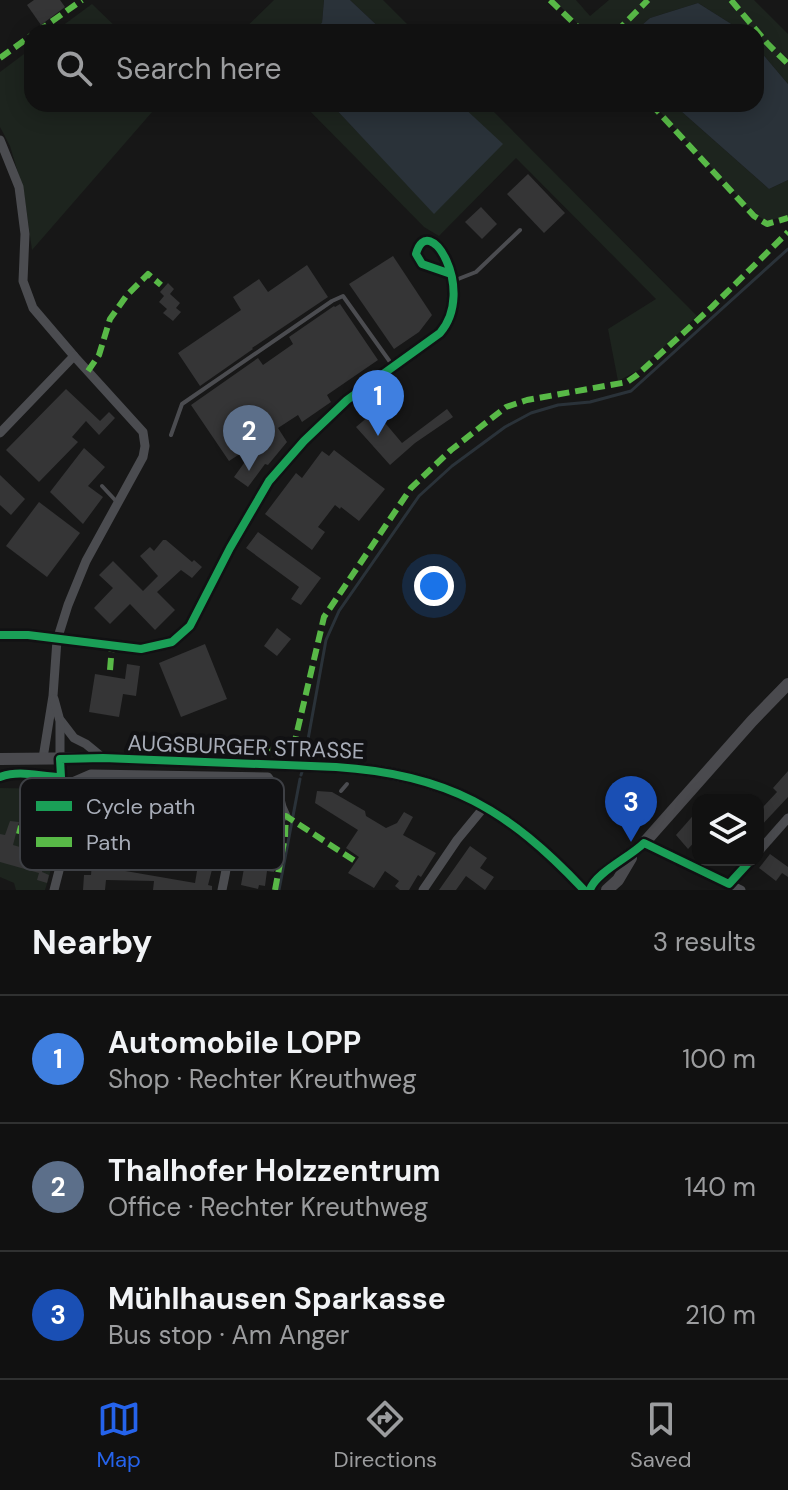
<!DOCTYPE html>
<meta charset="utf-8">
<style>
body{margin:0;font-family:"DM Sans",sans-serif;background:#1e1f1f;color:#f1f3f6}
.controls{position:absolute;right:24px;bottom:24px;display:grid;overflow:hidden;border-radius:16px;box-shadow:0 4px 20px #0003}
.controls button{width:72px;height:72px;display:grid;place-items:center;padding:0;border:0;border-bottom:2px solid #303131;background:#111;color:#f1f3f6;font:40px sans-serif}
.you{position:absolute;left:434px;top:586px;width:28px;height:28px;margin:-20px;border:6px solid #fff;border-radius:50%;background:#1a73e8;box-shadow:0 0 0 12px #1a73e833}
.badge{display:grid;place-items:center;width:52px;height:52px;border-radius:50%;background:#2563eb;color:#fff;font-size:26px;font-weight:700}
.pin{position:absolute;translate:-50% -66px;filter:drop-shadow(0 2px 4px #0008)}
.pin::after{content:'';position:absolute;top:42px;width:28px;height:24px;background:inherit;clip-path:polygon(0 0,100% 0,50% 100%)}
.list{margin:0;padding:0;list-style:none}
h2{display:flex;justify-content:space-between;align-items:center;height:104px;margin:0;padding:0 32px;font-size:34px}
h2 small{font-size:26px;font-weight:400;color:#9c9d9f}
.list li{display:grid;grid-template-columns:52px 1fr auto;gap:24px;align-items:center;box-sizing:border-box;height:128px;padding:0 32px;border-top:2px solid #303131}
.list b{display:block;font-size:30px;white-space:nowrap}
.list p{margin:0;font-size:26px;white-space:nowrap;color:#9c9d9f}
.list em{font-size:26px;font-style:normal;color:#9c9d9f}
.icon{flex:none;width:44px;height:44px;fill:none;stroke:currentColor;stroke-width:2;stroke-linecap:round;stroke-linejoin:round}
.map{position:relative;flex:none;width:788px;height:890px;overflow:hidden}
.search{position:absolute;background:#111;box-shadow:0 4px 20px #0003;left:24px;right:24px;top:24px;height:88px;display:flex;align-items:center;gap:20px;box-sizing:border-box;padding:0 28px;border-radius:24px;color:#9c9d9f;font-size:30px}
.sheet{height:488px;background:#111}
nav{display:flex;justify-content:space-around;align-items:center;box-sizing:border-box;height:112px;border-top:2px solid #303131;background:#111;font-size:22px;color:#9c9d9f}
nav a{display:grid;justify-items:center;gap:4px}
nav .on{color:#2563eb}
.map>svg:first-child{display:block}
.green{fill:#1d241e}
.water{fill:#2a3239}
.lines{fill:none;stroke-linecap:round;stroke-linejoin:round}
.stream{stroke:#2a3239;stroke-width:3}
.building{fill:#353536}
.lane{stroke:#4b4c50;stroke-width:4}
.street{stroke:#4b4c50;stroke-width:9}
.secondary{stroke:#4a4a4e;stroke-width:12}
.quiet{stroke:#58b947;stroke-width:6;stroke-dasharray:12 6;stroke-linecap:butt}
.cycleway-casing{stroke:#111113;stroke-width:13}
.cycleway{stroke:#1a9f57;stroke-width:8}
.labels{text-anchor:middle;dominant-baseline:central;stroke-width:8;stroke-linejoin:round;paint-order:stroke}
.street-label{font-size:22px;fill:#a8adb8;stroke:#111113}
.key{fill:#111113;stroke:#3e4045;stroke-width:2}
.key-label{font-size:22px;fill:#a8adb8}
</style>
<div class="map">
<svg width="788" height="890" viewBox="0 0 788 890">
<rect width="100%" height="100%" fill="#171717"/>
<!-- green -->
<g class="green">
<path d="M274 0H324L322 23 305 32H241Z"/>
<path d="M350 0H383L415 32H384Z"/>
<path d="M554 0H576L590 16 609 0H754L788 34V84L756 46V32H744L698 3 650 18 634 32H586Z"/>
<path d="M92 4 121 32H54Z"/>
<path d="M32 48V104H159L32 250 24 193 10 146 0 127V72Z"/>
<path d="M303 104H331L434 213 502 144 460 104H486L697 316 639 370 618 381 608 329 656 299 516 158 439 236 424 227Z"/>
<path d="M653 104H673L769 189 788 180V216L766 221 753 213Z"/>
<path d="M0 788 56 789C56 824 57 857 45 890H16L14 883 0 877Z"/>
</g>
<!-- water -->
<g class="water">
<path d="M324 0H350L384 32H305L322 23Z"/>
<path d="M698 3 744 32H634L650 18Z"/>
<path d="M756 46 788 84V180L769 189 673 104H756Z"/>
<path d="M331 104H460L503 144 434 214Z"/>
</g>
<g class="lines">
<!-- stream -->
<g class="stream">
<path d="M305 756 326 640 339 611 419 496 452 466 505 427 531 413 558 405 590 402 631 391 788 249"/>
<path d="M301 775 302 772"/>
<path d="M279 890 300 779"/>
</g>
</g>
<!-- building -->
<g class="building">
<path d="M34 0H60L65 7 41 25 27 5Z"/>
<path d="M528 174 565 213 544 233 507 194Z"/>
<path d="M481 207 497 224 482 239 465 222Z"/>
<path d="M393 256 432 315 419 332 394 349 349 284Z"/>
<path d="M307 265 328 297 252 348 253 349 200 386 178 353 241 310 233 297 259 279 268 292Z"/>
<path d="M168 283 174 289 170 294 180 303 176 308 181 312 173 321 163 313 167 309 159 302 164 296 160 292Z"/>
<path d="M340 304 378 360 327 395 331 402 302 422 298 415 278 428 287 442 268 465 265 464 248 487 234 477 260 441 229 461 191 405 258 358 263 365 293 344 289 337 334 306 335 307Z"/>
<path d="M66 389 100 421 109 412 115 418 99 435 86 421 72 437 78 442 39 482 6 450Z"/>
<path d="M447 409 453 417 415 443 390 465 356 427 375 411 402 443Z"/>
<path d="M84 448 105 467 88 486 103 497 83 524 50 492Z"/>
<path d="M334 450 385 489 359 521 341 507 340 509 335 505 318 527 325 532 312 550 265 514 296 473 302 478 322 451 329 456Z"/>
<path d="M0 475 25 499 11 515 0 505Z"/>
<path d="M39 502 80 533 47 577 6 546Z"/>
<path d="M258 532 321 578 301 605 291 599 299 587 246 548Z"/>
<path d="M163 540H166L192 562 194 560 202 567 192 578 181 570 157 592 175 610 155 630 130 604 110 624 94 608 113 588 99 575 113 561 143 591 158 576 140 556 150 547 154 551Z"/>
<path d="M277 628 291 639 277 656 264 646Z"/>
<path d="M205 644 227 699 181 717 159 663Z"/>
<path d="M127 664 140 666 136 696 123 694 119 717 89 712 95 674 125 679Z"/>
<path d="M788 771V797L758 829V802L763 807 777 792 773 788Z"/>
<path d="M317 791 332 792 365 811 366 816 386 828 397 823 404 812 413 817 403 835 436 853 421 877 418 875 409 890H400L395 886 399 881 385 871 374 888 348 873 359 857 346 848 358 830 315 803Z"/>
<path d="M698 810V838L688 849 676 835Z"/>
<path d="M10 821 19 822 13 845 47 855 42 872 49 875 47 883 37 880 39 873 0 862V834L5 835Z"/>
<path d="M262 835 285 839 284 846 267 844 264 860 275 862 274 872 267 871 265 886 259 885 258 889 241 885 244 868 247 869 251 854 246 853 249 837 261 840Z"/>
<path d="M163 839H175V841L209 840V843H215V858L208 885 212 886V890H153L154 881 106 880 105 890H83L84 875H91L92 862H109L108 868 195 883 199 859 194 858V855H175V862L152 861V841H163Z"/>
<path d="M470 846 487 858 480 868 494 877 485 890 466 876 456 890H439Z"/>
<path d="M770 854 788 867V877L782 873 776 881 759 868Z"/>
</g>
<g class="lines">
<!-- lane -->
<g class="lane">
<path d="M453 281 476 272 520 230"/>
<path d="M171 435 182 404 332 301 343 296 393 366"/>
<path d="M102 486 116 501"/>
<path d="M341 791 347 784"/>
</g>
<!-- street -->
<g class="street">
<path d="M0 140 19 187 25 234 23 281 33 308 74 356 143 432 145 446 143 457 86 561 68 605 57 640 53 696 43 758"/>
<path d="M0 433 74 356"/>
<path d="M0 635H28L141 649 172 642 190 626 230 548 269 481 304 441 347 400 440 333C477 290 428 209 416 254L422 264 451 274"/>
<path d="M61 721 74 738 86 744 103 758"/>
<path d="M61 787 91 774 268 777 278 791 282 807 286 816"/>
<path d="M124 837 143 831 209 830C237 838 226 868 222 890"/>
<path d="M644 843 741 890"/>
<path d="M758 852 788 818"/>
<path d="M729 884 751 860"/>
<path d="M54 890 62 859 63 841 60 759V721L54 699"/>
<path d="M423 890 457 840 485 806"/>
</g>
<!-- secondary -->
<g class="secondary">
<path d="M0 759 103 758 336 767C447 774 508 809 584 890"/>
<path d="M590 890C595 873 630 857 644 843L752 721 788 684"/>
<path d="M607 890 618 880 631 858"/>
</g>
<!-- quiet -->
<g class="quiet">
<path d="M550 0 583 32"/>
<path d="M731 0 767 43 788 64"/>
<path d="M37 32 82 0"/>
<path d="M616 32 648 0"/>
<path d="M0 58 32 35"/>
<path d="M651 104 754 216 767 224 788 218"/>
<path d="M88 371 99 355 110 319 127 295 148 274 161 285"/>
<path d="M110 670 112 646"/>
<path d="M235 764 240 747 293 749 324 617 411 488 451 450 506 407 527 400 627 382 637 375 712 307 788 232"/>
<path d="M19 834 21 826"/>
<path d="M34 847 39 826"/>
<path d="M275 890 285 837 286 816 358 863"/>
</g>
<!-- cycleway casing -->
<g class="cycleway-casing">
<g id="cycleway">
<path d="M0 635H28L141 649 172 642 190 626 230 548 269 481 304 441 347 400 440 333C477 290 428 209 416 254L422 264 451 274"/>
<path d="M0 777C21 769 40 777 61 777L60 759 103 758 336 767C447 774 508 809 584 890"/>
<path d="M590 890C595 873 630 857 644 843L729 884 751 860"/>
</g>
</g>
<!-- cycleway -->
<use href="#cycleway" class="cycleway"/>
</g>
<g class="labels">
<!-- street labels -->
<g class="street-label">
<text transform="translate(246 747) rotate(2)">AUGSBURGER STRASSE</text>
</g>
</g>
<!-- legend -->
<rect x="20" y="778" width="264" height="92" rx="12" class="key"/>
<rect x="36" y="801" width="36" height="10" fill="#1a9f57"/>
<rect x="36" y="837" width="36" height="10" fill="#58b947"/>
<g class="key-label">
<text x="86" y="814">Cycle path</text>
<text x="86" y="850">Path</text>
</g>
</svg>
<div class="controls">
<button><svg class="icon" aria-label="layers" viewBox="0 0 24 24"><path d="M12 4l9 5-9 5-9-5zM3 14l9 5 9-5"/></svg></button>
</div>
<div class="you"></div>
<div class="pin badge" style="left:378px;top:436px;background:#3f7fe0">1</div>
<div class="pin badge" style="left:249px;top:471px;background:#5c6f8a">2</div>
<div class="pin badge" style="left:631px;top:842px;background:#1a4fb4">3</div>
<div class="search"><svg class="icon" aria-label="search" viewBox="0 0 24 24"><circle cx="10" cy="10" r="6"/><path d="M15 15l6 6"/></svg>Search here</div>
</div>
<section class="sheet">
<h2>Nearby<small>3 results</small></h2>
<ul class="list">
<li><span class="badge" style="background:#3f7fe0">1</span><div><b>Automobile LOPP</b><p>Shop · Rechter Kreuthweg</p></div><em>100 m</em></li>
<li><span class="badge" style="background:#5c6f8a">2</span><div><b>Thalhofer Holzzentrum</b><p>Office · Rechter Kreuthweg</p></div><em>140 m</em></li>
<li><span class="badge" style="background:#1a4fb4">3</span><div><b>Mühlhausen Sparkasse</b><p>Bus stop · Am Anger</p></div><em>210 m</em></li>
</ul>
</section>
<nav>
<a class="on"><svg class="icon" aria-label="map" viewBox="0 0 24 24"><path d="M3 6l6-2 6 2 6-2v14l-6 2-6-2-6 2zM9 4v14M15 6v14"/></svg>Map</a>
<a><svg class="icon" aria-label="directions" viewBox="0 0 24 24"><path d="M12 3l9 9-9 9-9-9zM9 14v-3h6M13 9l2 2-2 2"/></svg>Directions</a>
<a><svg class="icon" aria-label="saved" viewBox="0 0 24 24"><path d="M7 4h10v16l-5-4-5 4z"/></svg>Saved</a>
</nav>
